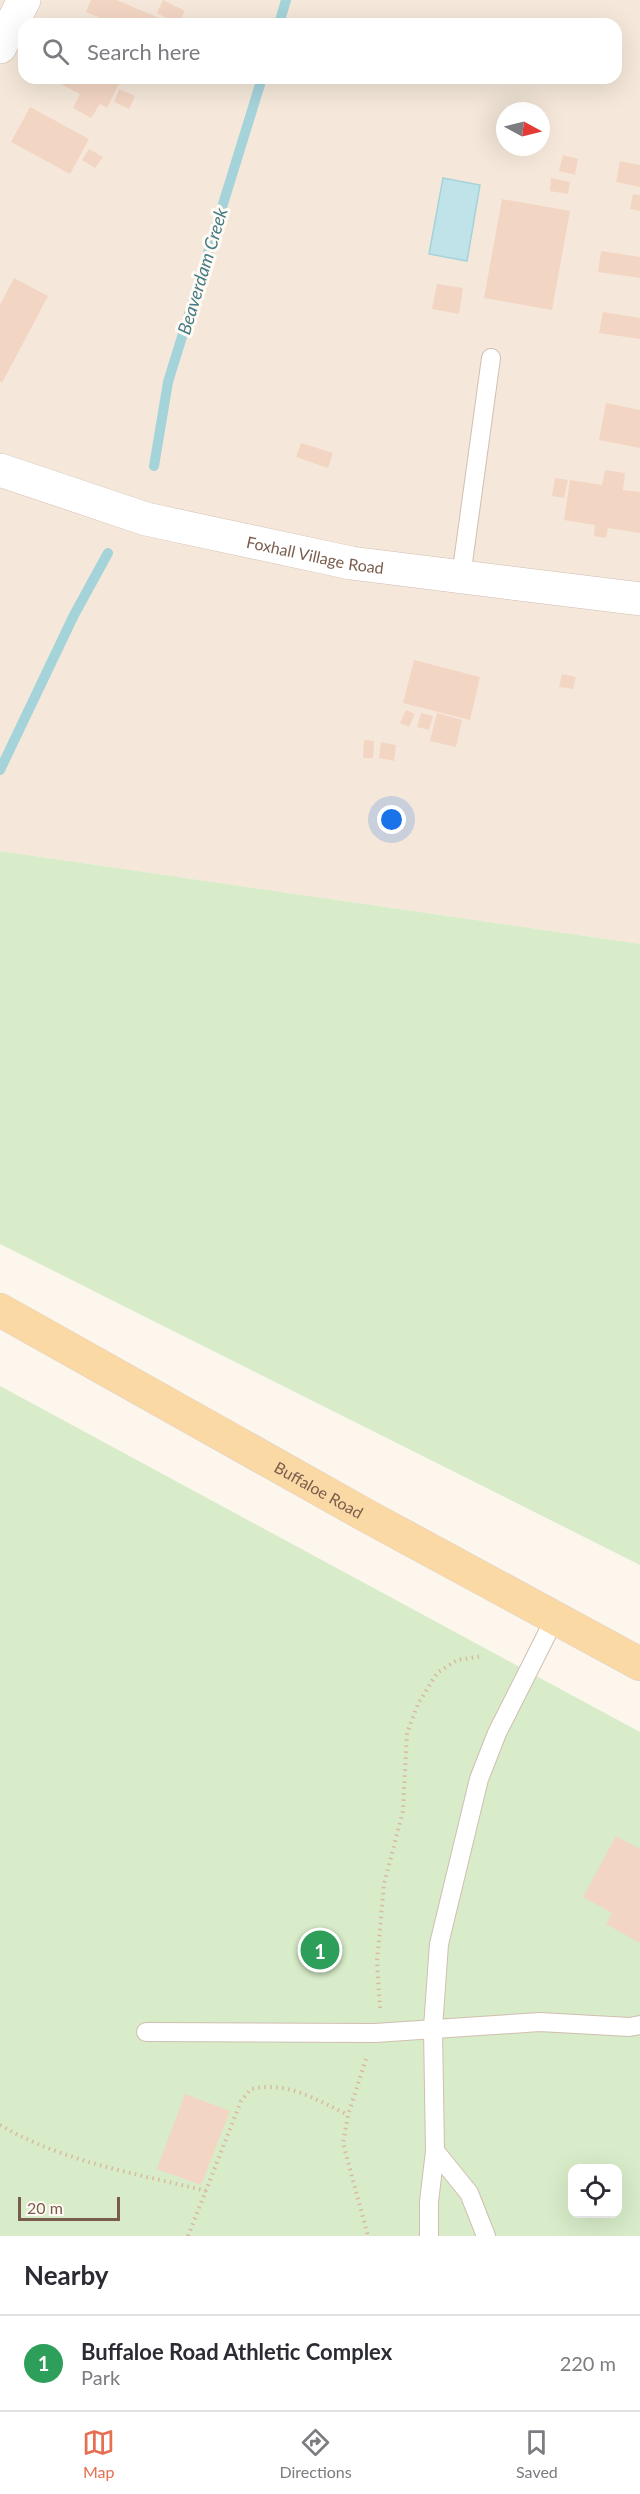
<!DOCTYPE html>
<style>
body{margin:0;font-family:Lato,sans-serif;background:#f2f2f3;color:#2b2b33}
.controls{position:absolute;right:18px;bottom:18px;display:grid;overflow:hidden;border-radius:12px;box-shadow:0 6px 24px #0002}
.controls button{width:54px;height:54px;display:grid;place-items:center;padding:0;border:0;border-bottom:2px solid #e1e1e2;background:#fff;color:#2b2b33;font:30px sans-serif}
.compass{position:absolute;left:496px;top:102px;width:54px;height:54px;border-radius:50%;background:#fff;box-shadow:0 6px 24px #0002;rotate:97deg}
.scale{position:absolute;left:18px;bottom:15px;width:102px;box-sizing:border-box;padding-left:6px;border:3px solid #7a5c4d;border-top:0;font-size:16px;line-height:21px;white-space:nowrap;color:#7a5c4d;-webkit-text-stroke:4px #fffaf3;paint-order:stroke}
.you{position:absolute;left:392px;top:820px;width:21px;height:21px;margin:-15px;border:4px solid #fff;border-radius:50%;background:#1a73e8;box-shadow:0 0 0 9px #1a73e833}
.badge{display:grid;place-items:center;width:39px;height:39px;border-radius:50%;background:#e76f51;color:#fff;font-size:20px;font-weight:700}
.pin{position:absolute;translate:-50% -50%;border:3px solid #fff;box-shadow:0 2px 6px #0006}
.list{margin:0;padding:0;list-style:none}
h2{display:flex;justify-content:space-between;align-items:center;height:78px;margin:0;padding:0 24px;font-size:26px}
h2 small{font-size:20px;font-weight:400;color:#7c7c81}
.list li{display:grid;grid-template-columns:39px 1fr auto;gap:18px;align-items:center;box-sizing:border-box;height:96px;padding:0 24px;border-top:2px solid #e1e1e2}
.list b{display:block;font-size:22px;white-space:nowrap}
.list p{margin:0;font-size:20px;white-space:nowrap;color:#7c7c81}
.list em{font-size:20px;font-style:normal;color:#7c7c81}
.icon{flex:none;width:33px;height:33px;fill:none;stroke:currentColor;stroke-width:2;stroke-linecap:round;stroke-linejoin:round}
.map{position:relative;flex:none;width:640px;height:2236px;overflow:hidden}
.search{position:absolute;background:#fff;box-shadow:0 6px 24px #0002;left:18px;right:18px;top:18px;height:66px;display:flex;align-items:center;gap:15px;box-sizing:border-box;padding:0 21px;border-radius:18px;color:#7c7c81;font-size:22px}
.sheet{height:174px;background:#fff}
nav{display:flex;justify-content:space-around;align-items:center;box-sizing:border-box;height:84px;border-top:2px solid #e1e1e2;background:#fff;font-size:16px;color:#7c7c81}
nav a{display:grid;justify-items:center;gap:3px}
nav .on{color:#e76f51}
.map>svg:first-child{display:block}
.residential{fill:#f5e8da;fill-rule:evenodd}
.green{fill:#d8ecc9;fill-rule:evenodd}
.water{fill:#bfe3e8;stroke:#a5d3da;stroke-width:1.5}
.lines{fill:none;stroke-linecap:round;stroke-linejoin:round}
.stream{stroke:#a5d3da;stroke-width:10}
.building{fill:#f3d5c3}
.service-casing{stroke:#d1beb0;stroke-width:20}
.minor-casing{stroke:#d1beb0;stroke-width:34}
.primary-casing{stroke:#dad1cd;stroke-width:34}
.path{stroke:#d9b8a5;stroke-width:4;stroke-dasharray:1.5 4.5;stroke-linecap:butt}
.service{stroke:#fff;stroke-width:18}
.minor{stroke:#fff;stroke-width:33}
.primary{stroke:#fbd9a5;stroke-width:33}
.labels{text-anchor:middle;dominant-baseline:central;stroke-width:6;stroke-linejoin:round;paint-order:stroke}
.street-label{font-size:16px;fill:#7a5c4d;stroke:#fffaf3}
.water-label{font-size:18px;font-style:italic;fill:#437c86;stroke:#fffaf3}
</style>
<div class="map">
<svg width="640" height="2236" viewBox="0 0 640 2236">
<rect width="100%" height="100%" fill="#fdf6ec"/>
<!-- residential -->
<path class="residential" d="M0 0H640V944L0 851ZM24 24H616V78H24ZM505 111H541V147H505Z"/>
<!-- green -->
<g class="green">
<path d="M0 851 640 944V1565L0 1244Z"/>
<path d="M0 1386 640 1732V2236H0ZM572 2168H618V2214H572Z"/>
</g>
<!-- water -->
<path class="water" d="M443 178 480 185 467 261 429 254Z"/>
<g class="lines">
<!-- stream -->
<g class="stream">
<path d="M279 24 286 0"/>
<path d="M154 466 168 382 262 78"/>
<path d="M0 770 74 615 108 553"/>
</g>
</g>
<!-- building -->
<g class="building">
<path d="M91 0H117L173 24H115L86 12Z"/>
<path d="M163 0 185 11 178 24 157 13Z"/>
<path d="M49 78H122L107 108 100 104 91 118 73 108 80 94Z"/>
<path d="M119 89 135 96 129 109 114 102Z"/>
<path d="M30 107 89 139 70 174 11 142Z"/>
<path d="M89 149 103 157 95 168 82 160Z"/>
<path d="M563 155 578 159 575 175 559 171Z"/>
<path d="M620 161 640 165V187L616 182Z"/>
<path d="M551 178 570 182 568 194 550 191Z"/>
<path d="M633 194 640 195V211L630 209Z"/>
<path d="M502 199 570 211 552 310 484 298Z"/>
<path d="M601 251 640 257V278L598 272Z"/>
<path d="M14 278 48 296 2 383 0 381V305Z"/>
<path d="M437 284 463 288 459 314 432 309Z"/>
<path d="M603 312 640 318V339L599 333Z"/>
<path d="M606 403 640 410V448L599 440Z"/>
<path d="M301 443 333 453 328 468 296 457Z"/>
<path d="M605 470 625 473 623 490 640 492V533L608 528 606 538 594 536 595 525 564 520 570 480 602 485Z"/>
<path d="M555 478 568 480 564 498 552 496Z"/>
<path d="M414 660 480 677 470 720 403 703Z"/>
<path d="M562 674 576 677 573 689 559 687Z"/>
<path d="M406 710 415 714 409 727 400 723Z"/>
<path d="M421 713 433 716 429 730 417 727Z"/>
<path d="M437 713 462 720 456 747 430 741Z"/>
<path d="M364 740 374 741 373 758H363Z"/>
<path d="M381 742 396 745 394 761 379 758Z"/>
<path d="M616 1836 640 1849V1943L606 1924 612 1913 583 1897Z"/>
<path d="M185 2094 230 2111 201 2185 157 2169Z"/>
</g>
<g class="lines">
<!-- service casing -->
<g class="service-casing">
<g id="service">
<path d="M461 577 491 358"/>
<path d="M146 2032 375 2033 540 2022 629 2027 640 2025"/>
<path d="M435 2151 469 2193 486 2236"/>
<path d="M429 2236V2202L435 2151 433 2028 439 1944 479 1779 497 1733 556 1616"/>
</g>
</g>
<!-- minor casing -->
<g class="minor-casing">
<g id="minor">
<path d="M0 47 24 0"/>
<path id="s1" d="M0 470 146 519 351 563 640 599"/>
</g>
</g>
<!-- primary casing -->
<g class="primary-casing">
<g id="primary">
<path id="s2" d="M0 1310 367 1516 640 1664"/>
</g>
</g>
<!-- path -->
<g class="path">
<path d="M380 2008 377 1962 384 1884 403 1811 407 1733 418 1704 437 1673 457 1660 483 1656"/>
<path d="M366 2059 348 2115 343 2143 368 2236"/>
<path d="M0 2125C63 2162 135 2173 206 2191"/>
<path d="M188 2236 241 2101 251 2089C288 2081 315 2099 348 2115"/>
</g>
<!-- service -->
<use href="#service" class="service"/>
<!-- minor -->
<use href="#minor" class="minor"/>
<!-- primary -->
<use href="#primary" class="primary"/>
</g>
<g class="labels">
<!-- street labels -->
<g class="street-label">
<text stroke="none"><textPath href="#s1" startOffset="327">Foxhall Village Road</textPath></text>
<text stroke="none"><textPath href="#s2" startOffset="366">Buffaloe Road</textPath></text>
</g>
<!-- water labels -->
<g class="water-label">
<text transform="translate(202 271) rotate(-73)">Beaverdam Creek</text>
</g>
</g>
</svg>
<div class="controls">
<button><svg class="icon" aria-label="locate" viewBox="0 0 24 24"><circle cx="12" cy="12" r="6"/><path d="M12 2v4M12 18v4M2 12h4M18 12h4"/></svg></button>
</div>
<svg class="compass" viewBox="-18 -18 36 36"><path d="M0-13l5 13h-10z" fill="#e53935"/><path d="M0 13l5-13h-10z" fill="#7c7c81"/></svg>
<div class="scale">20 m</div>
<div class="you"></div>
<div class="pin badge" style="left:320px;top:1950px;background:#2e9e5b">1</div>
<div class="search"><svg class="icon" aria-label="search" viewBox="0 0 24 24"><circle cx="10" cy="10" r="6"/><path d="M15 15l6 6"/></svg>Search here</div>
</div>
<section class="sheet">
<h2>Nearby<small></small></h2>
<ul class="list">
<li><span class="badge" style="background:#2e9e5b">1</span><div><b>Buffaloe Road Athletic Complex</b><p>Park</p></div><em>220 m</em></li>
</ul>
</section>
<nav>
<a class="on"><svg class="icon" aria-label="map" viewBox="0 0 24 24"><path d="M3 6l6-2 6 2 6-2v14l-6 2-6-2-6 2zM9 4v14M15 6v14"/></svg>Map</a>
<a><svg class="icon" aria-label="directions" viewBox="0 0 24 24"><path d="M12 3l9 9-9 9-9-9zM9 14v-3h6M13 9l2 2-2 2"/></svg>Directions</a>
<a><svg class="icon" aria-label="saved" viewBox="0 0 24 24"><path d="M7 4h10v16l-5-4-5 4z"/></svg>Saved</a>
</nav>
